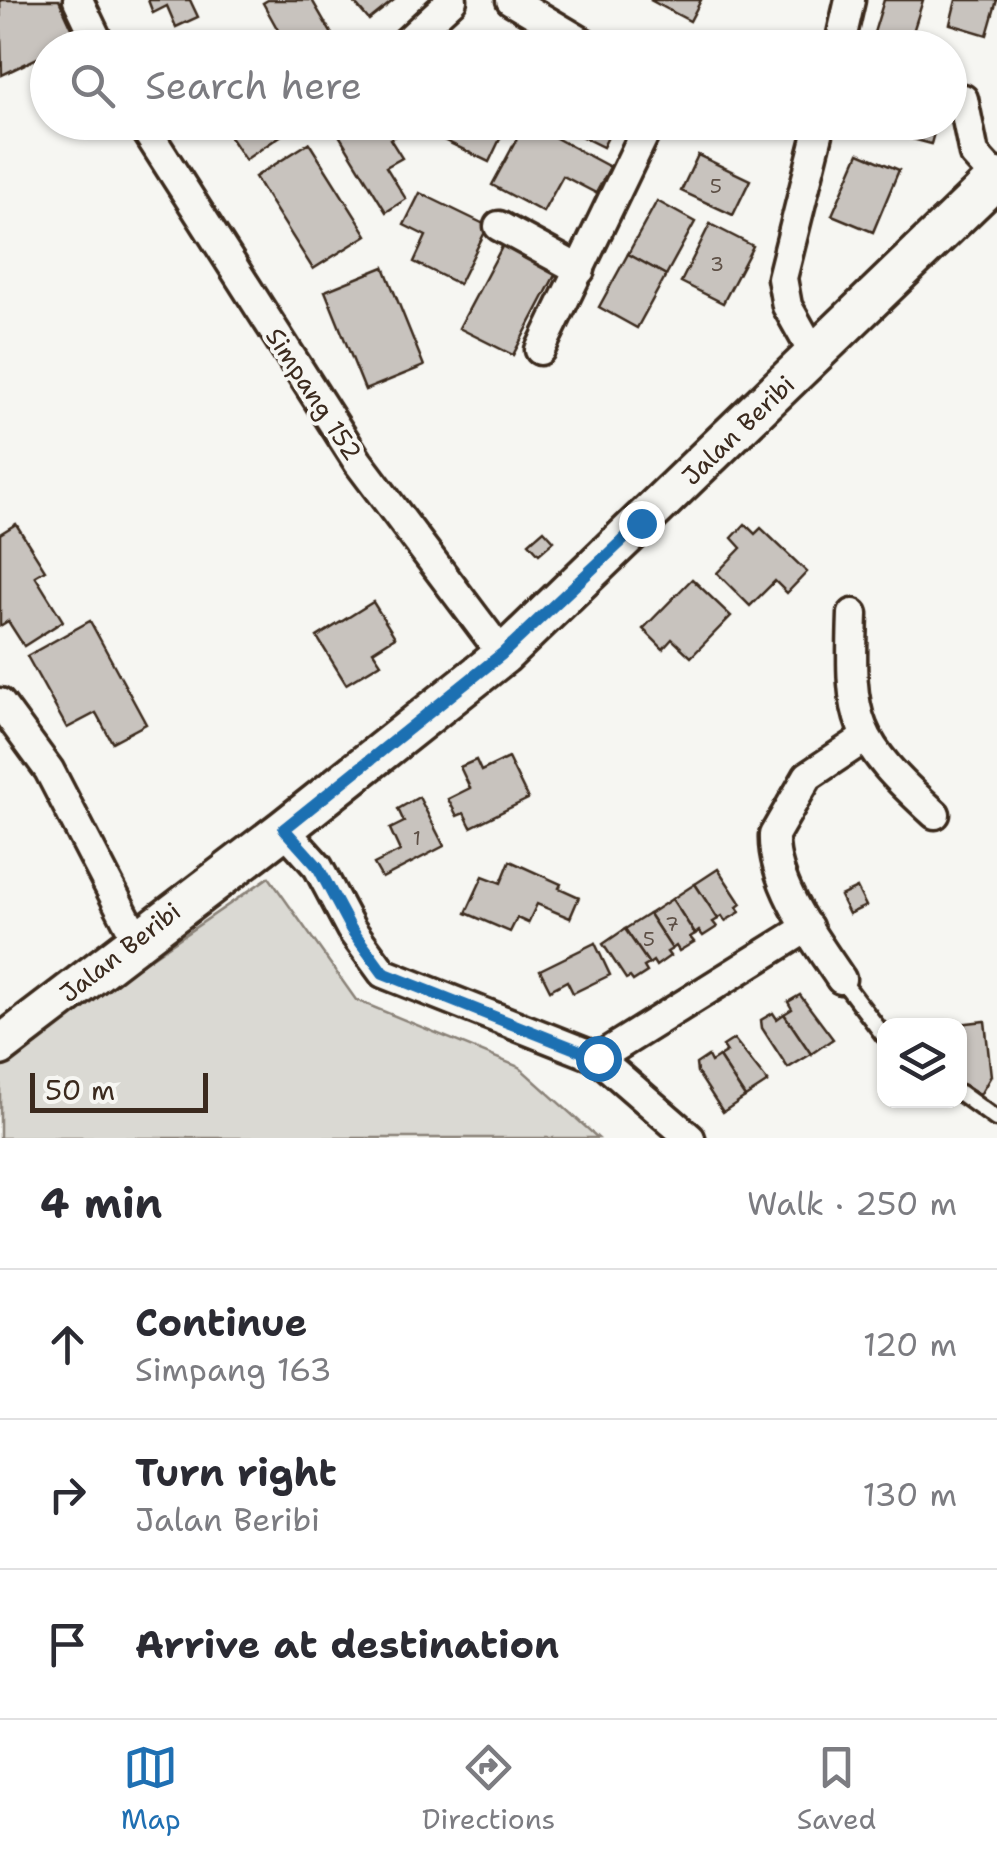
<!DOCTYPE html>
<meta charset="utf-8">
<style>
body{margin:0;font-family:"Shantell Sans",sans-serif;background:#f7f7f7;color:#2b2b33}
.controls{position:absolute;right:30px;bottom:30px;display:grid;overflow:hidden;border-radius:20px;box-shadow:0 2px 8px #0004}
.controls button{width:90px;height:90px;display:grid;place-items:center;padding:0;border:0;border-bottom:2px solid #e1e1e2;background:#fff;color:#2b2b33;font:50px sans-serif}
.scale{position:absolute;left:30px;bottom:25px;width:178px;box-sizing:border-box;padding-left:10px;border:5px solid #3b2a1e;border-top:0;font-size:28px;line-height:35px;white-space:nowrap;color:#3b2a1e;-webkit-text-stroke:8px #f6f6f2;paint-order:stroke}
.stop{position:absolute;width:30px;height:30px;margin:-22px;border:8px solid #1f6fb2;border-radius:50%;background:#fff}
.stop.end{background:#1f6fb2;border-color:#fff;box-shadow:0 2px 10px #0008}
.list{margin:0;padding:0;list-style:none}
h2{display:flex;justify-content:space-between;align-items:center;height:130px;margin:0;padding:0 40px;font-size:42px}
h2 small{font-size:32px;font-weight:400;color:#7c7c81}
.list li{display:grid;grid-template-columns:65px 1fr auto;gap:30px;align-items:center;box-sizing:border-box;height:150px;padding:0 40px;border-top:2px solid #e1e1e2}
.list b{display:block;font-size:38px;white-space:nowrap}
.list p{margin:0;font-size:32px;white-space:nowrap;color:#7c7c81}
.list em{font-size:32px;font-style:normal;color:#7c7c81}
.icon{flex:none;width:55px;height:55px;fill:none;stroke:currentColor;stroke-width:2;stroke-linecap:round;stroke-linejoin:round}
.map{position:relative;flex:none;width:997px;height:1138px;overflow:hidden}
.search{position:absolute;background:#fff;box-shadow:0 2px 8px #0004;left:30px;right:30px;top:30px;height:110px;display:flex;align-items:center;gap:25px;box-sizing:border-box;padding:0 35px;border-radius:55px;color:#7c7c81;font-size:38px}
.sheet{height:580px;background:#fff}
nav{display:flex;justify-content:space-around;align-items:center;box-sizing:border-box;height:140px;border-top:2px solid #e1e1e2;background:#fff;font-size:28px;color:#7c7c81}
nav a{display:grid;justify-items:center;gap:5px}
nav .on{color:#1f6fb2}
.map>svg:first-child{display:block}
.green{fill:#dad9d3;stroke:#8a8278;stroke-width:2.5}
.building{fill:#c8c3be;stroke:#3b2a1e;stroke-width:2.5}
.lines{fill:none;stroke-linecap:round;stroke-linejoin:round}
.lane-casing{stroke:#3b2a1e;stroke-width:21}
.street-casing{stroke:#3b2a1e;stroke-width:35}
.secondary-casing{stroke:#3b2a1e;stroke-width:45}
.lane{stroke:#f6f6f2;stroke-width:14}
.street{stroke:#f6f6f2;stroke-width:28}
.secondary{stroke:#f6f6f2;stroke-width:38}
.route{stroke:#1f6fb2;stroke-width:12}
.labels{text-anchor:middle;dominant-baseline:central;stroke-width:8;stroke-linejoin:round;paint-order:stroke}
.number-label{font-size:20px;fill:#5e5046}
.street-label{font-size:25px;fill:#3b2a1e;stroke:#f6f6f2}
</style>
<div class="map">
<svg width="997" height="1138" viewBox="0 0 997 1138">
<rect width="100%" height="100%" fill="#f6f6f2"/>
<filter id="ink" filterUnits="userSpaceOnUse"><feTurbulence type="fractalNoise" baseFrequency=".01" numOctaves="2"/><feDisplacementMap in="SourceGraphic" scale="20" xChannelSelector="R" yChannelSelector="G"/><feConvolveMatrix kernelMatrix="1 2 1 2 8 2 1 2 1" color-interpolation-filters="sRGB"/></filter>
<g filter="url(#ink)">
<!-- green -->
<path class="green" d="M269 877 356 1000 519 1067 598 1138H0V1061Z"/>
<!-- building -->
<g class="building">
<path d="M0 0H59L77 39 48 48V53L2 75Z"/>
<path d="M148 0H190L198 17 176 27 167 6 153 13Z"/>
<path d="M268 0H312L333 36 313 48H288L263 3Z"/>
<path d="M352 0H394L369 20Z"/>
<path d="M650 0H701L690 21Z"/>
<path d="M884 0H923L908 48 870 46Z"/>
<path d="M956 0H997L987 35 950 24Z"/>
<path d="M220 122H297L298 124 245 160Z"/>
<path d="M331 122H403L407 129 390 139 402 158 386 167 406 199 386 212Z"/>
<path d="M436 122H508L489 162 431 134Z"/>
<path d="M526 122 610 167 596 193 563 176 543 212 492 185Z"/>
<path d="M552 122H634L628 135 613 127 603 147Z"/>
<path d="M849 122H937L931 144Z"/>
<path d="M309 143 367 235 313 269 255 177Z"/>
<path d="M859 153 899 170 873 232 832 215Z"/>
<path d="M698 155 750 180 733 215 681 191Z"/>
<path d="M420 193 488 226 459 284 414 262 426 236 404 225Z"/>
<path d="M657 201 695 222 666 275 628 254Z"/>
<path d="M710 224 753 246 723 303 681 282Z"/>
<path d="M503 245 556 273 513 355 459 328Z"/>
<path d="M628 254 666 275 637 328 599 307Z"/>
<path d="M384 267 424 366 365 390 325 291Z"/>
<path d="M16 524 45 570 35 576 63 621 24 646 8 621 0 626V534Z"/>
<path d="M745 524 755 534 761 528 807 572 787 593 775 581 750 606 717 573 741 548 732 538Z"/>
<path d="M544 530 554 541 539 554 529 543Z"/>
<path d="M692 579 731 616 691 657 672 639 663 649 643 629Z"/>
<path d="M373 602 395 637 373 651 381 663 346 684 317 637Z"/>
<path d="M90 621 146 724 112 742 96 713 67 728 27 656Z"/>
<path d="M508 758 528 799 471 827 464 813 457 816 448 799 470 788 460 767 476 760 481 771Z"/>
<path d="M419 797 444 846 382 878 374 864 400 851 390 829 404 822 398 809Z"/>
<path d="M510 861 561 884 559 888 579 897 570 918 537 904 528 923 517 918 510 932 466 913 483 876 501 883Z"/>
<path d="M718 869 741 904 737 907 740 912 725 921 722 916 718 919 695 884Z"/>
<path d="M695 884 718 919 713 922 717 927 703 936 699 931 695 934 672 899Z"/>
<path d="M857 888 866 906 849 914 840 896Z"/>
<path d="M672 899 695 934 690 937 694 942 679 951 676 946 672 949 649 914Z"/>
<path d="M649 914 672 949 667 952 670 956 656 966 653 961 649 964 625 929Z"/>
<path d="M625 929 649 964 644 967 647 972 633 981 630 977 626 979 603 944Z"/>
<path d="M595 943 610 975 573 993 567 981 550 990 540 970Z"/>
<path d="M800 995 833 1039 811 1054 784 1014 792 1009 788 1002Z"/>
<path d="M773 1013 777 1019 784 1014 811 1054 788 1068 762 1028 761 1020Z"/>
<path d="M985 1021 991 1076 980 1095 960 1083V1026L950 1025Z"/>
<path d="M734 1039 768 1082 745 1097 719 1057 727 1052 723 1046Z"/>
<path d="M708 1056 711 1062 719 1057 745 1097 723 1112 697 1072 696 1064Z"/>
</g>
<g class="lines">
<!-- lane casing -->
<g class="lane-casing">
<g id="lane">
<path d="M841 979 884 1036"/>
<path d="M960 1093 996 1119"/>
</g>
</g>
<!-- street casing -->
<g class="street-casing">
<g id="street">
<path d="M78 0 101 48"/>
<path d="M511 0 592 48"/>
<path d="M400 48 452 0"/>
<path d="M839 48 850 0"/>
<path d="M963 99 974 154 997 179"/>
<path d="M141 122 358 462 503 655"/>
<path d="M499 226 580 270"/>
<path d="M540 350 650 122"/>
<path d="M815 356 787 306 782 278 821 122"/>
<path d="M853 614C849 723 854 740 935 814"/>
<path d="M0 703 49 770 136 938"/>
<path d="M284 829 318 867 351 929 383 973 598 1058 690 1138"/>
<path d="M841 979C815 940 772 884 774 835L808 776 865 738"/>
<path d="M598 1058 808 927"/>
</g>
</g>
<!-- secondary casing -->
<g class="secondary-casing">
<path id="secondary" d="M0 1046 284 829 503 655 997 178"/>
</g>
<!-- lane -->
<use href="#lane" class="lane"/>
<!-- street -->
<use href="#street" class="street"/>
<!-- secondary -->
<use href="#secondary" class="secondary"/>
</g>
</g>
<g class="lines" filter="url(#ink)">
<!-- route -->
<path class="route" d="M598 1058 383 973 351 929 318 867 284 829 502 654 641 523"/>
</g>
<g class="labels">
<!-- number labels -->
<g class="number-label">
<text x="716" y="186">5</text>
<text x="717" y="264">3</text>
<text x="417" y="838">1</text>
<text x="672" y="924">7</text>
<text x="649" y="939">5</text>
</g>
<!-- street labels -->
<g class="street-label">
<text transform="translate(314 394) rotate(57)">Simpang 152</text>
<text transform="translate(738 430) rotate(-44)">Jalan Beribi</text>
<text transform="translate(120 952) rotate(-38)">Jalan Beribi</text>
</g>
</g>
</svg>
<div class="controls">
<button><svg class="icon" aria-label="layers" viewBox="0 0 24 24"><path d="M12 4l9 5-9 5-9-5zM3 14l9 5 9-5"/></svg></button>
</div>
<div class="scale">50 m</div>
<div class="stop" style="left:598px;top:1058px"></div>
<div class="stop end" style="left:641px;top:523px"></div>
<div class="search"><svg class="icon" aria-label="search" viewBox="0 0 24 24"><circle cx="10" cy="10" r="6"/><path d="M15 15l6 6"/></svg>Search here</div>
</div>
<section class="sheet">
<h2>4 min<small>Walk · 250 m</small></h2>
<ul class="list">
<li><svg class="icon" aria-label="ahead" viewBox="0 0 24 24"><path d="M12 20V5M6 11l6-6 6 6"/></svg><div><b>Continue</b><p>Simpang 163</p></div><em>120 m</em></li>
<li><svg class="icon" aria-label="right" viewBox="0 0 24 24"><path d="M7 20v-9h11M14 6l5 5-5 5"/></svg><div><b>Turn right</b><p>Jalan Beribi</p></div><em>130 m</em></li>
<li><svg class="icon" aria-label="arrive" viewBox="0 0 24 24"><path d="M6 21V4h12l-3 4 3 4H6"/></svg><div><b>Arrive at destination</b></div></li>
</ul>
</section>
<nav>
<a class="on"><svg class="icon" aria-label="map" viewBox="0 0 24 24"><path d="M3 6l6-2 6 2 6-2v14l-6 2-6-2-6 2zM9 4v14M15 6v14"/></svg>Map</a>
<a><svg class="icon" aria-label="directions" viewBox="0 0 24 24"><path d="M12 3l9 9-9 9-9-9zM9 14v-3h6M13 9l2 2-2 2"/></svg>Directions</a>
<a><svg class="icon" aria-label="saved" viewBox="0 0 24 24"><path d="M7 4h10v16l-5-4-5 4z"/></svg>Saved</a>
</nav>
